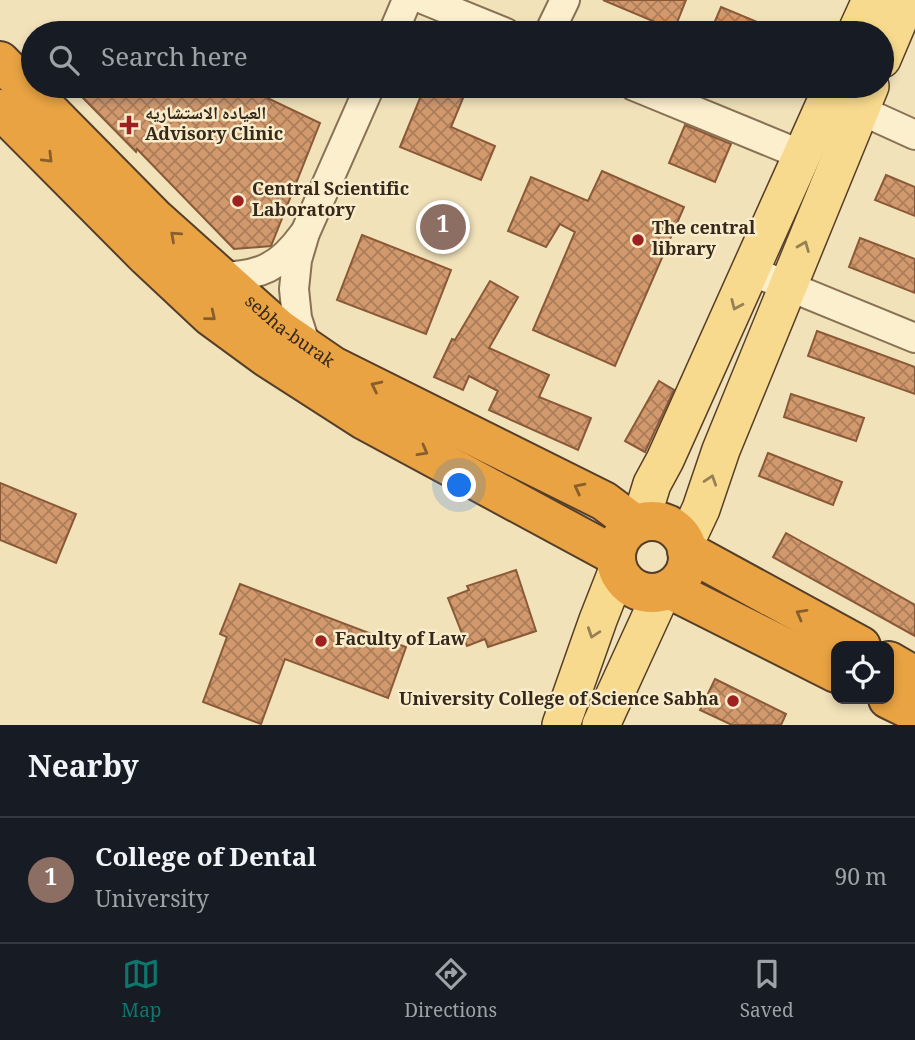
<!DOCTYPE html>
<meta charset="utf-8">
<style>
body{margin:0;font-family:Georgia,"Noto Naskh Arabic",serif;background:#242831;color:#f1f3f6}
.controls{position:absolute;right:21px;bottom:21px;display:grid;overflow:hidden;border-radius:14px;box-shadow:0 4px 10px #0003}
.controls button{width:63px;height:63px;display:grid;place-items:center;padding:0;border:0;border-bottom:2px solid #363941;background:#171b24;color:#f1f3f6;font:35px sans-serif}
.you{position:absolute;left:460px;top:486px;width:24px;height:24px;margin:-18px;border:5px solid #fff;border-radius:50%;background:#1a73e8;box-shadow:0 0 0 10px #1a73e833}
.badge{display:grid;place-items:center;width:46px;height:46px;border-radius:50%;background:#0f766e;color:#fff;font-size:23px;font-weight:700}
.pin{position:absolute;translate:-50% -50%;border:4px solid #fff;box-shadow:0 2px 7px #0006}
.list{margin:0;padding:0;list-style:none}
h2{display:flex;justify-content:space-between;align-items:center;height:91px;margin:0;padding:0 28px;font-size:30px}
h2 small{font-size:23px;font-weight:400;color:#9ea1a6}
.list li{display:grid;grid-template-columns:46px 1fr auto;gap:21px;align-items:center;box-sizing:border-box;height:126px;padding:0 28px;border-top:2px solid #363941}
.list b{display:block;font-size:26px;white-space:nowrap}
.list p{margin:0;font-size:23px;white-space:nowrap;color:#9ea1a6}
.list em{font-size:23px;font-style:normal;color:#9ea1a6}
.icon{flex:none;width:38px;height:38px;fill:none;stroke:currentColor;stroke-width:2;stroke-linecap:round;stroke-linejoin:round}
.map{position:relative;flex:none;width:915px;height:725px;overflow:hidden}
.search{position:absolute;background:#171b24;box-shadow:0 4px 10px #0003;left:21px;right:21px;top:21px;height:77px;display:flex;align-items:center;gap:18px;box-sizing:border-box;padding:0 24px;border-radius:38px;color:#9ea1a6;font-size:26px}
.sheet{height:217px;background:#171b24}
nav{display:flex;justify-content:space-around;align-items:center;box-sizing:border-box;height:98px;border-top:2px solid #363941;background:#171b24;font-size:19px;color:#9ea1a6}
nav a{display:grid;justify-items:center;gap:4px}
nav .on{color:#0f766e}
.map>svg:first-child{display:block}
.building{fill:url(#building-cross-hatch);stroke:#8a5a38;stroke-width:2}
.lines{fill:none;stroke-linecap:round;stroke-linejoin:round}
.minor-casing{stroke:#897154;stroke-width:32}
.major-casing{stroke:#563f29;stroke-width:40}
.highway-casing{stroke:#563f29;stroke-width:42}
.minor{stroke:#fbefce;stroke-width:28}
.major{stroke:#f8da8e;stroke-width:37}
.highway{stroke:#e9a343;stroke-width:38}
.oneway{stroke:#875f2c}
.oneway2{stroke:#978154}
.poi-dot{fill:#9c211f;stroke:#f8ecca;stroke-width:2.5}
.labels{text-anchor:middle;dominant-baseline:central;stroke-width:5;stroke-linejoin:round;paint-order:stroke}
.poi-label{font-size:18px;font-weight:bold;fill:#36281a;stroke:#f8ecca;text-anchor:start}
.street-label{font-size:18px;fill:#36281a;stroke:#f8ecca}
</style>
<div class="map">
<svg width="915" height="725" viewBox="0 0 915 725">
<defs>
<pattern id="building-cross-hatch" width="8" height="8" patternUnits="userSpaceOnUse" patternTransform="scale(1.75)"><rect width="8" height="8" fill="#d2996d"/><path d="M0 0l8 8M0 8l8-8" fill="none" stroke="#ab7d59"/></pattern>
</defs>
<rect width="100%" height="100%" fill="#f1e2ba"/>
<!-- building -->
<g class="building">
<path d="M603 0H686L674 30Z"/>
<path d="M721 7 784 33H710Z"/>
<path d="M92 86H242L320 123 271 246 234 249 137 149 136 152 82 97Z"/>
<path d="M425 86H468L451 127 495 146 481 180 400 147Z"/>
<path d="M685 125 731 144 715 182 669 163Z"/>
<path d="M602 171 684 207 615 366 533 330 575 232 560 224 546 247 508 231 531 177 588 201Z"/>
<path d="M886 175 915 187V216L875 200Z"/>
<path d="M362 235 451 270 426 334 337 300Z"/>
<path d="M860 238 915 259V293L849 267Z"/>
<path d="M490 281 518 297 489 348 549 375 539 397 591 418 578 450 489 410 498 391 469 376 463 390 434 377 452 339 455 340Z"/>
<path d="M817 331 915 367V394L808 356Z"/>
<path d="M659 381 674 390 645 452 625 441Z"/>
<path d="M791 394 864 418 856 441 784 417Z"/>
<path d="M768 453 842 482 833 505 759 476Z"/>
<path d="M0 483 76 514 56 563 0 540Z"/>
<path d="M786 533 915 605V636L773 557Z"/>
<path d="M516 570 536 631 488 647 485 639 467 646 448 598 469 590 467 586Z"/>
<path d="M240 584 406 647 388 698 285 659 261 724 203 702 227 637 220 634Z"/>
<path d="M715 679 786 714 781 725H732L700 710Z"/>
</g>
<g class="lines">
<!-- minor casing -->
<g class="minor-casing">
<g id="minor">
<path d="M425 0 506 33"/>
<path d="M393 33 407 0"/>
<path d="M549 33 565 0"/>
<path d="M634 86 802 155"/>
<path d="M860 110 915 135"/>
<path d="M751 271 915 338"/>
<path d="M220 277C260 276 280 267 303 235"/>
<path d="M306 346 297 318 294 289 297 260 305 233 370 86"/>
</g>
</g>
<!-- major casing -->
<g class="major-casing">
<g id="major">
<path d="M856 33 871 0"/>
<path d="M882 59 907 0"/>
<path d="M640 523 652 484 665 460 833 86"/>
<path d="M685 543 701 509 721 450 870 86"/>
<path d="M561 725 598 620 618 569"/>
<path d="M601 725 662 592"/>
</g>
</g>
<!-- highway casing -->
<g class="highway-casing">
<g id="highway">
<path id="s1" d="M0 61 156 219 279 329 333 366 604 501 636 525"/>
<path d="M0 109 147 257 210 316 266 357 364 420 616 556"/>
<circle cx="652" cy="557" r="36"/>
<path d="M687 551 861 646"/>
<path d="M669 589 836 673"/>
<path d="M889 661 915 676"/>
<path d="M888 699 915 712"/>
</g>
</g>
<!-- minor -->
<use href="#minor" class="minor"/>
<!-- major -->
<use href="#major" class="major"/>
<!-- highway -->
<use href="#highway" class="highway"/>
</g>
<!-- one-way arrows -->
<defs><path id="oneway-chevron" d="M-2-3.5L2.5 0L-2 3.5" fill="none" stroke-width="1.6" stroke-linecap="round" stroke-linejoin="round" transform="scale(1.75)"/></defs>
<g class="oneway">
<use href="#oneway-chevron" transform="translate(48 158) rotate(45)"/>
<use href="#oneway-chevron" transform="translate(175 236) rotate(-138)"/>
<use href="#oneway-chevron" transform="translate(211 316) rotate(39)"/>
<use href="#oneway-chevron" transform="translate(376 386) rotate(-154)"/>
<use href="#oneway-chevron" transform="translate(423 451) rotate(29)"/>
<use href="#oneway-chevron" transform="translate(579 488) rotate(-153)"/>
<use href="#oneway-chevron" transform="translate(801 614) rotate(-151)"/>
</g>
<g class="oneway2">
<use href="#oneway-chevron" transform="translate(804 246) rotate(-68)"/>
<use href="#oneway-chevron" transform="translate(736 305) rotate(114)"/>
<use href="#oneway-chevron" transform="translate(711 480) rotate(-72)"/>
<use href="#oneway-chevron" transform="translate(593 633) rotate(109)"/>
</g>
<!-- markers -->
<g class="poi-dot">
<path d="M125.5 114.5h7v7h7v7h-7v7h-7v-7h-7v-7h7z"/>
<circle cx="238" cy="201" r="7"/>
<circle cx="638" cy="240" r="7"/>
<circle cx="321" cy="641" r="7"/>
<circle cx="733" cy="701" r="7"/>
</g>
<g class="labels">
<!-- poi labels -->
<g class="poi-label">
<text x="145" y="115">العياده الاستشاريه<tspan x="145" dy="21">Advisory Clinic</tspan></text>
<text x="252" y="191">Central Scientific<tspan x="252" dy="21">Laboratory</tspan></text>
<text x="652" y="230">The central<tspan x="652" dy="21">library</tspan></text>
<text x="335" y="641">Faculty of Law</text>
<text x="719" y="701" text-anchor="end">University College of Science Sabha</text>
</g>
<!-- street labels -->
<g class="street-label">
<text stroke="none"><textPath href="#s1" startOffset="397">sebha-burak</textPath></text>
</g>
</g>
</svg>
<div class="controls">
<button><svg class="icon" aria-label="locate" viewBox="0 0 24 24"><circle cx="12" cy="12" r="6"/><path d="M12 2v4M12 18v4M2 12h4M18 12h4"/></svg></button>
</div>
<div class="you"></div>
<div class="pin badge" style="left:443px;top:227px;background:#8d6e63">1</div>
<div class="search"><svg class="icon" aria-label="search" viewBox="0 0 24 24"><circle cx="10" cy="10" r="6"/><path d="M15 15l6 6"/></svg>Search here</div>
</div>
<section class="sheet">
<h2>Nearby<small></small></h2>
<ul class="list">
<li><span class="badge" style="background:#8d6e63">1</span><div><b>College of Dental</b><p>University</p></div><em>90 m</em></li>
</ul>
</section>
<nav>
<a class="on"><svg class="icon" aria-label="map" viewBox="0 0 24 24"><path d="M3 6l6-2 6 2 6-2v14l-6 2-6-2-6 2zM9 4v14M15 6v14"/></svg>Map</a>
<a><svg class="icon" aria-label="directions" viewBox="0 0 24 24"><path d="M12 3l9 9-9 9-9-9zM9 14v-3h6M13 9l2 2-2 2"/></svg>Directions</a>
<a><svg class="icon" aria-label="saved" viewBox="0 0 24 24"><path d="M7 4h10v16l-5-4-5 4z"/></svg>Saved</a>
</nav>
